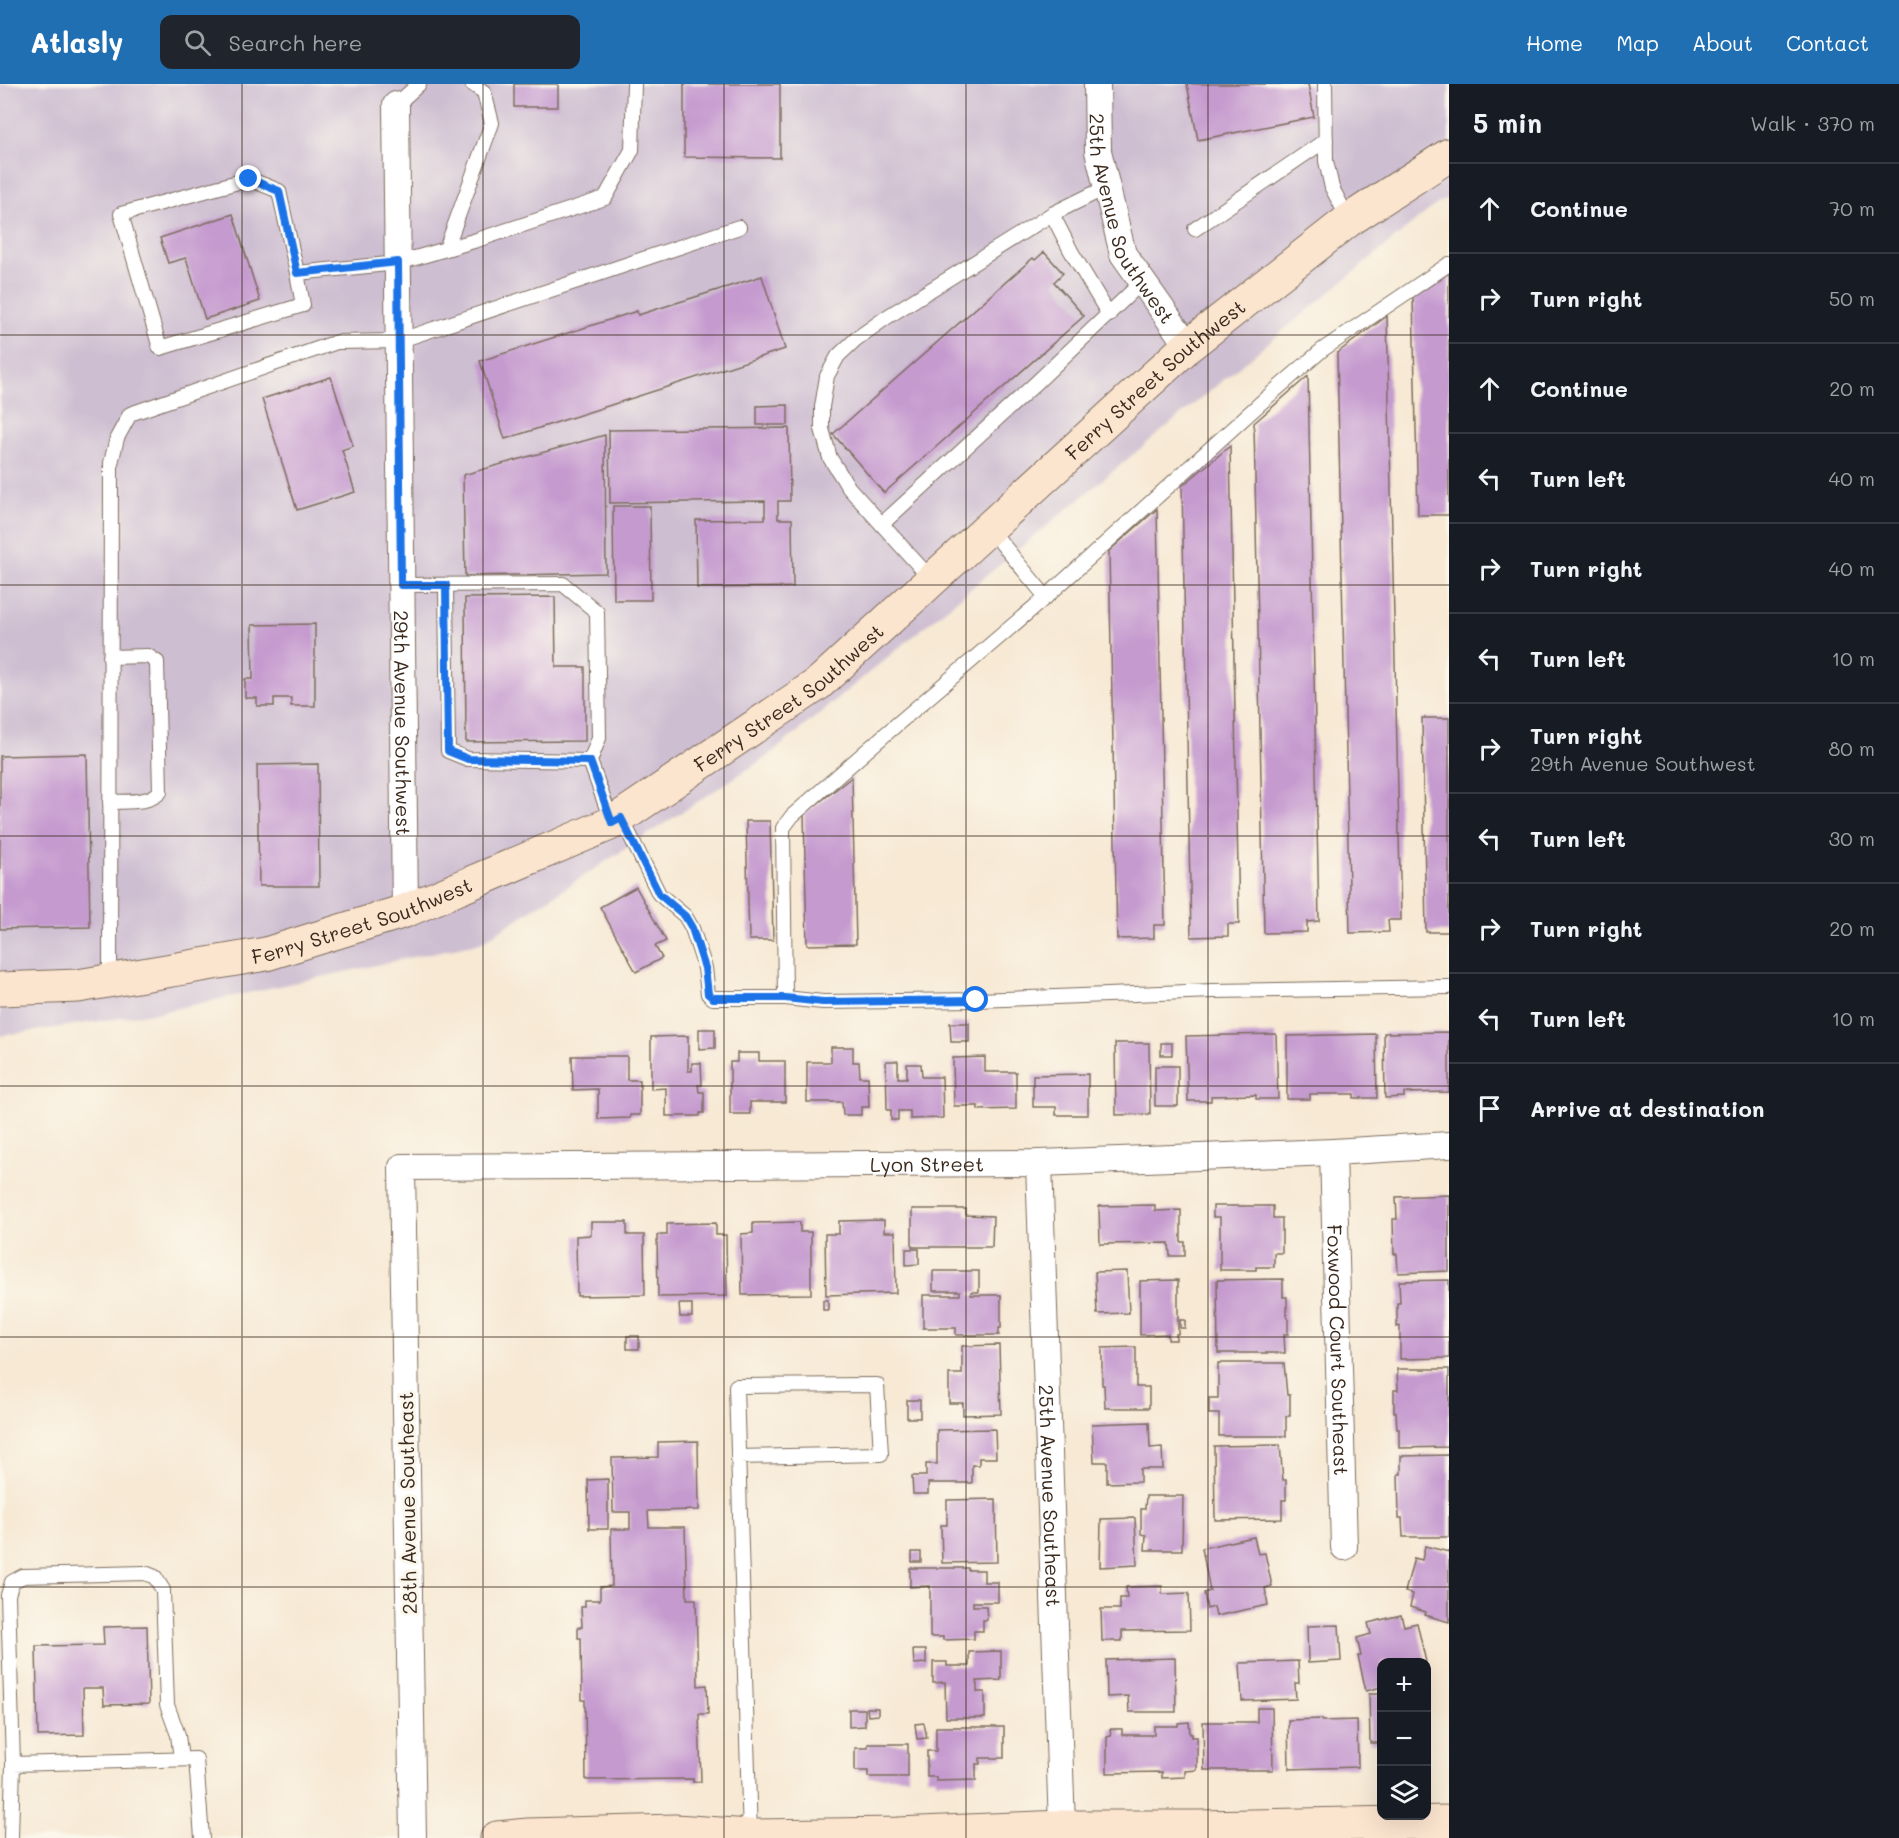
<!DOCTYPE html>
<meta charset="utf-8">
<style>
body{margin:0;font-family:Mali,sans-serif;background:#20242c;color:#f1f3f6}
.controls{position:absolute;right:18px;bottom:18px;display:grid;overflow:hidden;border-radius:12px;box-shadow:0 6px 24px #0002}
.controls button{width:54px;height:54px;display:grid;place-items:center;padding:0;border:0;border-bottom:2px solid #363941;background:#171b24;color:#f1f3f6;font:30px sans-serif}
.stop{position:absolute;width:18px;height:18px;margin:-14px;border:4px solid #1a73e8;border-radius:50%;background:#fff}
.stop.end{background:#1a73e8;border-color:#fff;box-shadow:0 2px 6px #0008}
.list{margin:0;padding:0;list-style:none}
h2{display:flex;justify-content:space-between;align-items:center;height:78px;margin:0;padding:0 24px;font-size:26px}
h2 small{font-size:20px;font-weight:400;color:#9ea1a6}
.list li{display:grid;grid-template-columns:39px 1fr auto;gap:18px;align-items:center;box-sizing:border-box;height:90px;padding:0 24px;border-top:2px solid #363941}
.list b{display:block;font-size:22px;white-space:nowrap}
.list p{margin:0;font-size:20px;white-space:nowrap;color:#9ea1a6}
.list em{font-size:20px;font-style:normal;color:#9ea1a6}
.icon{flex:none;width:33px;height:33px;fill:none;stroke:currentColor;stroke-width:2;stroke-linecap:round;stroke-linejoin:round}
.map{position:relative;flex:none;width:1449px;height:1754px;overflow:hidden}
header{display:flex;align-items:center;gap:36px;box-sizing:border-box;height:84px;padding:0 30px;background:#1f6fb2;color:#fff}
header strong{font-size:28px}
nav{display:flex;gap:33px;margin-inline-start:auto;font-size:21px}
.search{width:420px;height:54px;background:#20242c;display:flex;align-items:center;gap:15px;box-sizing:border-box;padding:0 21px;border-radius:12px;color:#9ea1a6;font-size:22px}
main{display:flex}
aside{flex:1;background:#171b24}
.map>svg:first-child{display:block}
.industrial{fill:#cebed1}
.building{fill:#c59acf}
.lines{fill:none;stroke-linecap:round;stroke-linejoin:round}
.lane-casing{stroke:#7d6d5e;stroke-width:16}
.street-casing{stroke:#7d6d5e;stroke-width:28}
.secondary-casing{stroke:#7d6d5e;stroke-width:35}
.lane{stroke:#fff;stroke-width:14}
.street{stroke:#fff;stroke-width:26}
.secondary{stroke:#fce5cf;stroke-width:33}
.route{stroke:#1a73e8;stroke-width:8}
.grid{fill:none;stroke:#3b2a1e;stroke-width:1.5;stroke-opacity:0.55}
.labels{text-anchor:middle;dominant-baseline:central;stroke-width:6;stroke-linejoin:round;paint-order:stroke}
.street-label{font-size:20px;fill:#3b2a1e;stroke:#fbf7ec}
</style>
<header>
<strong>Atlasly</strong>
<div class="search"><svg class="icon" aria-label="search" viewBox="0 0 24 24"><circle cx="10" cy="10" r="6"/><path d="M15 15l6 6"/></svg>Search here</div>
<nav><a>Home</a><a>Map</a><a>About</a><a>Contact</a></nav>
</header>
<main>
<div class="map">
<svg width="1449" height="1754" viewBox="0 0 1449 1754">
<rect width="100%" height="100%" fill="#fbf7ec"/>
<filter id="ink" filterUnits="userSpaceOnUse"><feTurbulence type="fractalNoise" baseFrequency=".0167" numOctaves="2"/><feDisplacementMap in="SourceGraphic" scale="12" xChannelSelector="R" yChannelSelector="G"/><feConvolveMatrix kernelMatrix="1 2 1 2 8 2 1 2 1" color-interpolation-filters="sRGB"/></filter>
<filter id="wash" filterUnits="userSpaceOnUse"><feTurbulence type="fractalNoise" baseFrequency=".008" numOctaves="4" result="noise"/><feDisplacementMap in="SourceGraphic" scale="24" xChannelSelector="R" yChannelSelector="G"/><feGaussianBlur stdDeviation="1.35" result="paint"/><feColorMatrix in="noise" values="0 0 0 0 0 0 0 0 0 0 0 0 0 0 0 0 0 1.4 0 .05"/><feComposite in="paint" operator="in"/></filter>
<g filter="url(#wash)">
<rect width="100%" height="100%" fill="#f7e9d4"/>
<!-- industrial -->
<path class="industrial" d="M0 0H1449V113L1434 122 768 672 482 858 160 928 0 952Z"/>
<g id="blocks">
<!-- building -->
<g class="building">
<rect x="514" y="0" width="44" height="23"/>
<path d="M684 0H780V74L684 73Z"/>
<path d="M1187 0H1308L1314 33 1198 56Z"/>
<path d="M233 130 260 217 205 235 186 174 168 179 160 154Z"/>
<path d="M1044 168 1063 189 1054 198 1084 232 884 409 833 350 1033 174 1035 176Z"/>
<path d="M1449 189V431H1418L1413 213Z"/>
<path d="M762 192 785 265 505 355 480 277 637 227 638 231Z"/>
<path d="M1387 232 1401 836H1388L1389 848 1350 849 1337 269Z"/>
<path d="M1308 292 1319 837 1307 838V848L1264 849 1254 339Z"/>
<path d="M331 293 353 362 342 366 355 408 297 426 262 315Z"/>
<path d="M788 321V341H757V322Z"/>
<path d="M789 344 790 417H778V435H792L793 503 697 504 696 436 765 435V417L610 419 609 346Z"/>
<path d="M605 351 606 489 465 492 463 391Z"/>
<path d="M1230 362 1239 840H1228V852L1191 853 1182 402Z"/>
<path d="M613 422H650L651 516H614Z"/>
<path d="M1157 425 1165 841H1154V854L1117 855 1109 467Z"/>
<path d="M555 513 556 583H585V657L466 658 465 514Z"/>
<path d="M315 540V622H291V614H274V622H257V614H245V595H253L252 541Z"/>
<path d="M1422 634H1449V848H1426Z"/>
<path d="M87 670 90 843 0 845V672Z"/>
<path d="M318 680 319 802H259L257 681Z"/>
<path d="M852 693 856 860 807 861 804 730Z"/>
<path d="M746 737H770L773 856H749Z"/>
<path d="M636 803 666 857 655 862 662 874 636 888 600 823Z"/>
<path d="M950 939H969V958H951Z"/>
<path d="M699 945H715V964L699 965Z"/>
<path d="M1449 948V1008L1404 1009V1013L1385 1014 1384 949Z"/>
<path d="M1276 950 1278 1015H1256V1011L1211 1012V1017H1188L1186 952Z"/>
<path d="M1376 950 1377 1014H1354V1010H1310V1015H1287V952Z"/>
<path d="M688 952V987H692V979H701L702 1001H698L699 1008H704V1029H700V1032H666V1004L651 1005V953Z"/>
<path d="M1115 959H1149L1150 1030 1116 1031Z"/>
<rect x="1161" y="959" width="11" height="12"/>
<path d="M831 963H853V978H859L860 993H868L869 1023H861V1031H843L842 1018H807V978H831Z"/>
<path d="M737 969H759V977H785V1018H750V1030H730V978H737Z"/>
<path d="M572 972H627V996H640V1031H630V1034L598 1035V1005L573 1006Z"/>
<path d="M985 973V988H1016V1025L978 1026V1022H954L953 974Z"/>
<path d="M886 977H898V994H907V980H921L922 993H942L943 1034 910 1035V1027H898V1036H891V1026H887Z"/>
<rect x="1155" y="982" width="23" height="40"/>
<path d="M1088 990V1031H1056V1023H1033V991Z"/>
<path d="M1449 1111V1187L1398 1189 1397 1170H1394L1393 1135H1397L1396 1113Z"/>
<path d="M1155 1121V1127L1181 1126V1158H1185V1172H1170L1169 1159 1100 1160 1099 1122Z"/>
<path d="M1213 1122H1273V1134H1282V1169H1274V1183H1256V1186H1220V1133H1213Z"/>
<path d="M912 1125H966V1131L993 1132 992 1163H912Z"/>
<path d="M884 1136V1148H895L896 1209 826 1211 825 1150H839V1137Z"/>
<path d="M591 1138H627V1151H644L645 1211 577 1212 576 1152 591 1151Z"/>
<path d="M800 1138V1148H811V1210L742 1211 741 1150 753 1149V1139Z"/>
<path d="M716 1139V1151H726L727 1212 658 1213 657 1151H667V1140Z"/>
<path d="M906 1165H919V1180L906 1181Z"/>
<path d="M933 1187H979V1208H971V1211H1001V1244H999V1251H956V1244H923V1211H960V1207H933Z"/>
<path d="M1127 1187 1129 1229 1097 1230 1095 1188Z"/>
<path d="M1283 1195V1213H1287V1234H1288V1250H1284L1285 1269H1218L1217 1196Z"/>
<path d="M1178 1196V1250H1176V1256H1168V1250L1140 1251V1197Z"/>
<path d="M1449 1196V1274L1400 1275V1242L1397 1243V1219H1400L1399 1197Z"/>
<rect x="823" y="1216" width="5" height="10"/>
<path d="M679 1220H692V1233H680Z"/>
<rect x="1180" y="1236" width="5" height="8"/>
<rect x="627" y="1252" width="12" height="13"/>
<path d="M999 1261 1001 1330 963 1331V1319H949V1290H962V1262Z"/>
<path d="M1136 1263V1303H1149V1324H1105L1104 1301H1102V1264Z"/>
<path d="M1218 1279H1284L1287 1311H1290V1332H1286V1352H1219V1330H1209V1314H1218Z"/>
<path d="M1397 1285H1449V1363L1399 1364V1345H1397L1396 1328H1394V1306H1398Z"/>
<rect x="907" y="1316" width="13" height="18"/>
<path d="M1149 1338 1150 1364 1162 1363 1163 1385H1140V1398L1107 1399V1378H1094L1092 1340Z"/>
<path d="M995 1345 996 1374H979V1381H972V1399H928V1410H913L912 1392H926V1380H937V1346Z"/>
<path d="M698 1357 699 1426 648 1427 649 1443H685L687 1515H696L698 1602 707 1601 708 1630H699L701 1698H693V1695L586 1696 585 1616H582L581 1554H578V1543H582L581 1523H585V1516H600V1503L612 1502 611 1445H630V1428H613L612 1374 658 1373V1358Z"/>
<path d="M1280 1361 1283 1396H1286V1416H1282V1435L1215 1436 1214 1362Z"/>
<path d="M1449 1371V1453H1403L1402 1434H1399L1398 1390H1401V1372Z"/>
<path d="M608 1395V1445H589L588 1396Z"/>
<path d="M1146 1412H1183L1182 1466H1145L1146 1451 1141 1450V1425H1145Z"/>
<path d="M996 1415 997 1478 942 1479 941 1441H947V1416Z"/>
<path d="M1135 1434 1137 1481 1100 1483 1101 1435Z"/>
<path d="M1254 1453 1258 1470 1265 1469 1272 1502 1265 1504 1268 1521 1216 1532 1214 1523 1207 1525 1204 1509 1210 1507 1202 1464Z"/>
<path d="M1425 1462 1449 1468V1538L1425 1531 1426 1528 1410 1523 1413 1510 1405 1508 1414 1474 1422 1476Z"/>
<rect x="912" y="1468" width="9" height="10"/>
<path d="M910 1484H968V1486H984V1498H998V1518H973V1522H986L987 1536H983V1547H974V1555L943 1556V1553H930V1502L910 1503Z"/>
<path d="M1162 1502V1510L1189 1509 1190 1546 1122 1547V1557H1102L1101 1525H1120V1514H1127L1126 1503Z"/>
<path d="M1401 1531 1404 1542 1417 1539 1426 1578H1382V1603L1366 1607 1358 1572H1361L1357 1554 1371 1550 1368 1539Z"/>
<path d="M1339 1541 1341 1577 1308 1579 1307 1542Z"/>
<path d="M147 1542 149 1620 104 1621 103 1604H83L84 1651 38 1652 36 1562 104 1561 103 1543Z"/>
<path d="M913 1566H926V1579L914 1580Z"/>
<path d="M1001 1567V1596L977 1597V1608H985V1634H946L945 1598 933 1599V1578H947V1582H969V1568Z"/>
<path d="M1175 1574 1176 1628H1129L1128 1612 1107 1613 1106 1576Z"/>
<path d="M1298 1577 1299 1599H1295L1296 1615 1242 1617 1240 1579Z"/>
<path d="M1369 1610H1382V1659H1370Z"/>
<path d="M867 1624H878V1631L868 1632Z"/>
<path d="M1257 1624H1272L1273 1686H1204L1203 1638H1257Z"/>
<path d="M849 1625H865V1642L849 1643Z"/>
<path d="M1322 1635V1637L1357 1636 1358 1683 1289 1685 1288 1636Z"/>
<path d="M1189 1638 1190 1650H1192V1653H1197V1686L1185 1687V1693L1162 1694V1688L1107 1689V1653L1111 1652 1110 1645H1122V1651H1154V1642H1178V1639Z"/>
<path d="M924 1639 927 1654 917 1655 915 1640Z"/>
<path d="M936 1643H1004V1674H980V1680H976V1696L936 1697V1693H927V1667H936Z"/>
<path d="M868 1660H908V1693H868V1687H855V1664H868Z"/>
</g>
</g>
</g>
<g filter="url(#ink)">
<use href="#blocks" fill-opacity="0" stroke="#7d6d5e" stroke-width="1.5"/>
<g class="lines">
<!-- lane casing -->
<g class="lane-casing">
<g id="lane">
<path d="M1325 0 1326 77 1332 104 1349 136"/>
<path d="M396 21 419 0"/>
<path d="M1052 130 1071 167 1109 231"/>
<path d="M1195 145 1326 56"/>
<path d="M446 165 492 39 484 8 472 0"/>
<path d="M297 189 303 221 160 264 121 130 249 95 279 107 297 189 398 179 477 156 605 114 632 66 634 0"/>
<path d="M882 440 1035 300 1143 197"/>
<path d="M932 496 849 404 830 374 822 345V323L827 292 838 272 856 255 887 233 1052 130 1107 103"/>
<path d="M401 501 563 500 597 528 599 654 590 677 612 739"/>
<path d="M446 501 448 667 468 675 590 677"/>
<path d="M1046 513 1264 316 1322 266 1449 180"/>
<path d="M110 718C126 717 148 720 160 708L157 578 148 572 110 573"/>
<path d="M621 733 659 810 685 832 692 844 705 884 708 910 713 914H785L823 918 976 916 1213 907 1449 903"/>
<path d="M110 896 111 379 117 354 130 330 337 258 398 257 739 143"/>
<path d="M785 914 783 744 792 732 888 648 1046 513 989 444"/>
<path d="M738 1373 881 1370 877 1301 736 1302 750 1752"/>
<path d="M13 1680 8 1511 12 1498 23 1492 145 1489 155 1493 163 1506 167 1621 178 1651 181 1675"/>
<path d="M11 1754 13 1680 196 1675 202 1754"/>
</g>
</g>
<!-- street casing -->
<g class="street-casing">
<g id="street">
<path id="s1" d="M1097 0 1098 67 1123 170 1188 262"/>
<path id="s2" d="M396 21 405 827"/>
<path id="s3" d="M1333 1068 1344 1463"/>
<path id="s4" d="M1039 1079 1062 1743"/>
<path id="s5" d="M413 1754 402 1083 1039 1079 1333 1068 1449 1061"/>
</g>
</g>
<!-- secondary casing -->
<g class="secondary-casing">
<g id="secondary">
<path id="s6" d="M0 905 78 902 266 870 405 827 612 739 818 600 1188 262 1349 136 1449 71"/>
<path d="M497 1754 528 1751 675 1747 750 1752 898 1750 1062 1743H1198L1449 1738"/>
</g>
</g>
<!-- lane -->
<use href="#lane" class="lane"/>
<!-- street -->
<use href="#street" class="street"/>
<!-- secondary -->
<use href="#secondary" class="secondary"/>
</g>
</g>
<g class="lines" filter="url(#ink)">
<!-- route -->
<path class="route" d="M249 95 279 107 297 189 398 178 401 501H446L448 667 468 675 590 677 612 739 621 734 659 810 685 832 692 844 705 884 708 910 713 914H785L823 918 976 916"/>
</g>
<!-- grid -->
<path class="grid" d="M242 0V1754M483 0V1754M724 0V1754M966 0V1754M1208 0V1754M0 251H1449M0 501H1449M0 752H1449M0 1002H1449M0 1253H1449M0 1503H1449"/>
<g class="labels">
<!-- street labels -->
<g class="street-label">
<text stroke="none"><textPath href="#s1" startOffset="142">25th Avenue Southwest</textPath></text>
<text stroke="none"><textPath href="#s6" startOffset="1342">Ferry Street Southwest</textPath></text>
<text stroke="none"><textPath href="#s6" startOffset="856">Ferry Street Southwest</textPath></text>
<text stroke="none"><textPath href="#s2" startOffset="618">29th Avenue Southwest</textPath></text>
<text stroke="none"><textPath href="#s6" startOffset="370">Ferry Street Southwest</textPath></text>
<text stroke="none"><textPath href="#s5" startOffset="1196">Lyon Street</textPath></text>
<text stroke="none"><textPath href="#s3" startOffset="198">Foxwood Court Southeast</textPath></text>
<text stroke="none"><textPath href="#s4" startOffset="333">25th Avenue Southeast</textPath></text>
<text transform="translate(407 1419) rotate(-91)">28th Avenue Southeast</text>
</g>
</g>
</svg>
<div class="controls">
<button>+</button>
<button>−</button>
<button><svg class="icon" aria-label="layers" viewBox="0 0 24 24"><path d="M12 4l9 5-9 5-9-5zM3 14l9 5 9-5"/></svg></button>
</div>
<div class="stop" style="left:976px;top:916px"></div>
<div class="stop end" style="left:249px;top:95px"></div>
</div>
<aside>
<h2>5 min<small>Walk · 370 m</small></h2>
<ul class="list">
<li><svg class="icon" aria-label="ahead" viewBox="0 0 24 24"><path d="M12 20V5M6 11l6-6 6 6"/></svg><div><b>Continue</b></div><em>70 m</em></li>
<li><svg class="icon" aria-label="right" viewBox="0 0 24 24"><path d="M7 20v-9h11M14 6l5 5-5 5"/></svg><div><b>Turn right</b></div><em>50 m</em></li>
<li><svg class="icon" aria-label="ahead" viewBox="0 0 24 24"><path d="M12 20V5M6 11l6-6 6 6"/></svg><div><b>Continue</b></div><em>20 m</em></li>
<li><svg class="icon" aria-label="left" viewBox="0 0 24 24"><path d="M17 20v-9H6M10 6l-5 5 5 5"/></svg><div><b>Turn left</b></div><em>40 m</em></li>
<li><svg class="icon" aria-label="right" viewBox="0 0 24 24"><path d="M7 20v-9h11M14 6l5 5-5 5"/></svg><div><b>Turn right</b></div><em>40 m</em></li>
<li><svg class="icon" aria-label="left" viewBox="0 0 24 24"><path d="M17 20v-9H6M10 6l-5 5 5 5"/></svg><div><b>Turn left</b></div><em>10 m</em></li>
<li><svg class="icon" aria-label="right" viewBox="0 0 24 24"><path d="M7 20v-9h11M14 6l5 5-5 5"/></svg><div><b>Turn right</b><p>29th Avenue Southwest</p></div><em>80 m</em></li>
<li><svg class="icon" aria-label="left" viewBox="0 0 24 24"><path d="M17 20v-9H6M10 6l-5 5 5 5"/></svg><div><b>Turn left</b></div><em>30 m</em></li>
<li><svg class="icon" aria-label="right" viewBox="0 0 24 24"><path d="M7 20v-9h11M14 6l5 5-5 5"/></svg><div><b>Turn right</b></div><em>20 m</em></li>
<li><svg class="icon" aria-label="left" viewBox="0 0 24 24"><path d="M17 20v-9H6M10 6l-5 5 5 5"/></svg><div><b>Turn left</b></div><em>10 m</em></li>
<li><svg class="icon" aria-label="arrive" viewBox="0 0 24 24"><path d="M6 21V4h12l-3 4 3 4H6"/></svg><div><b>Arrive at destination</b></div></li>
</ul>
</aside>
</main>
